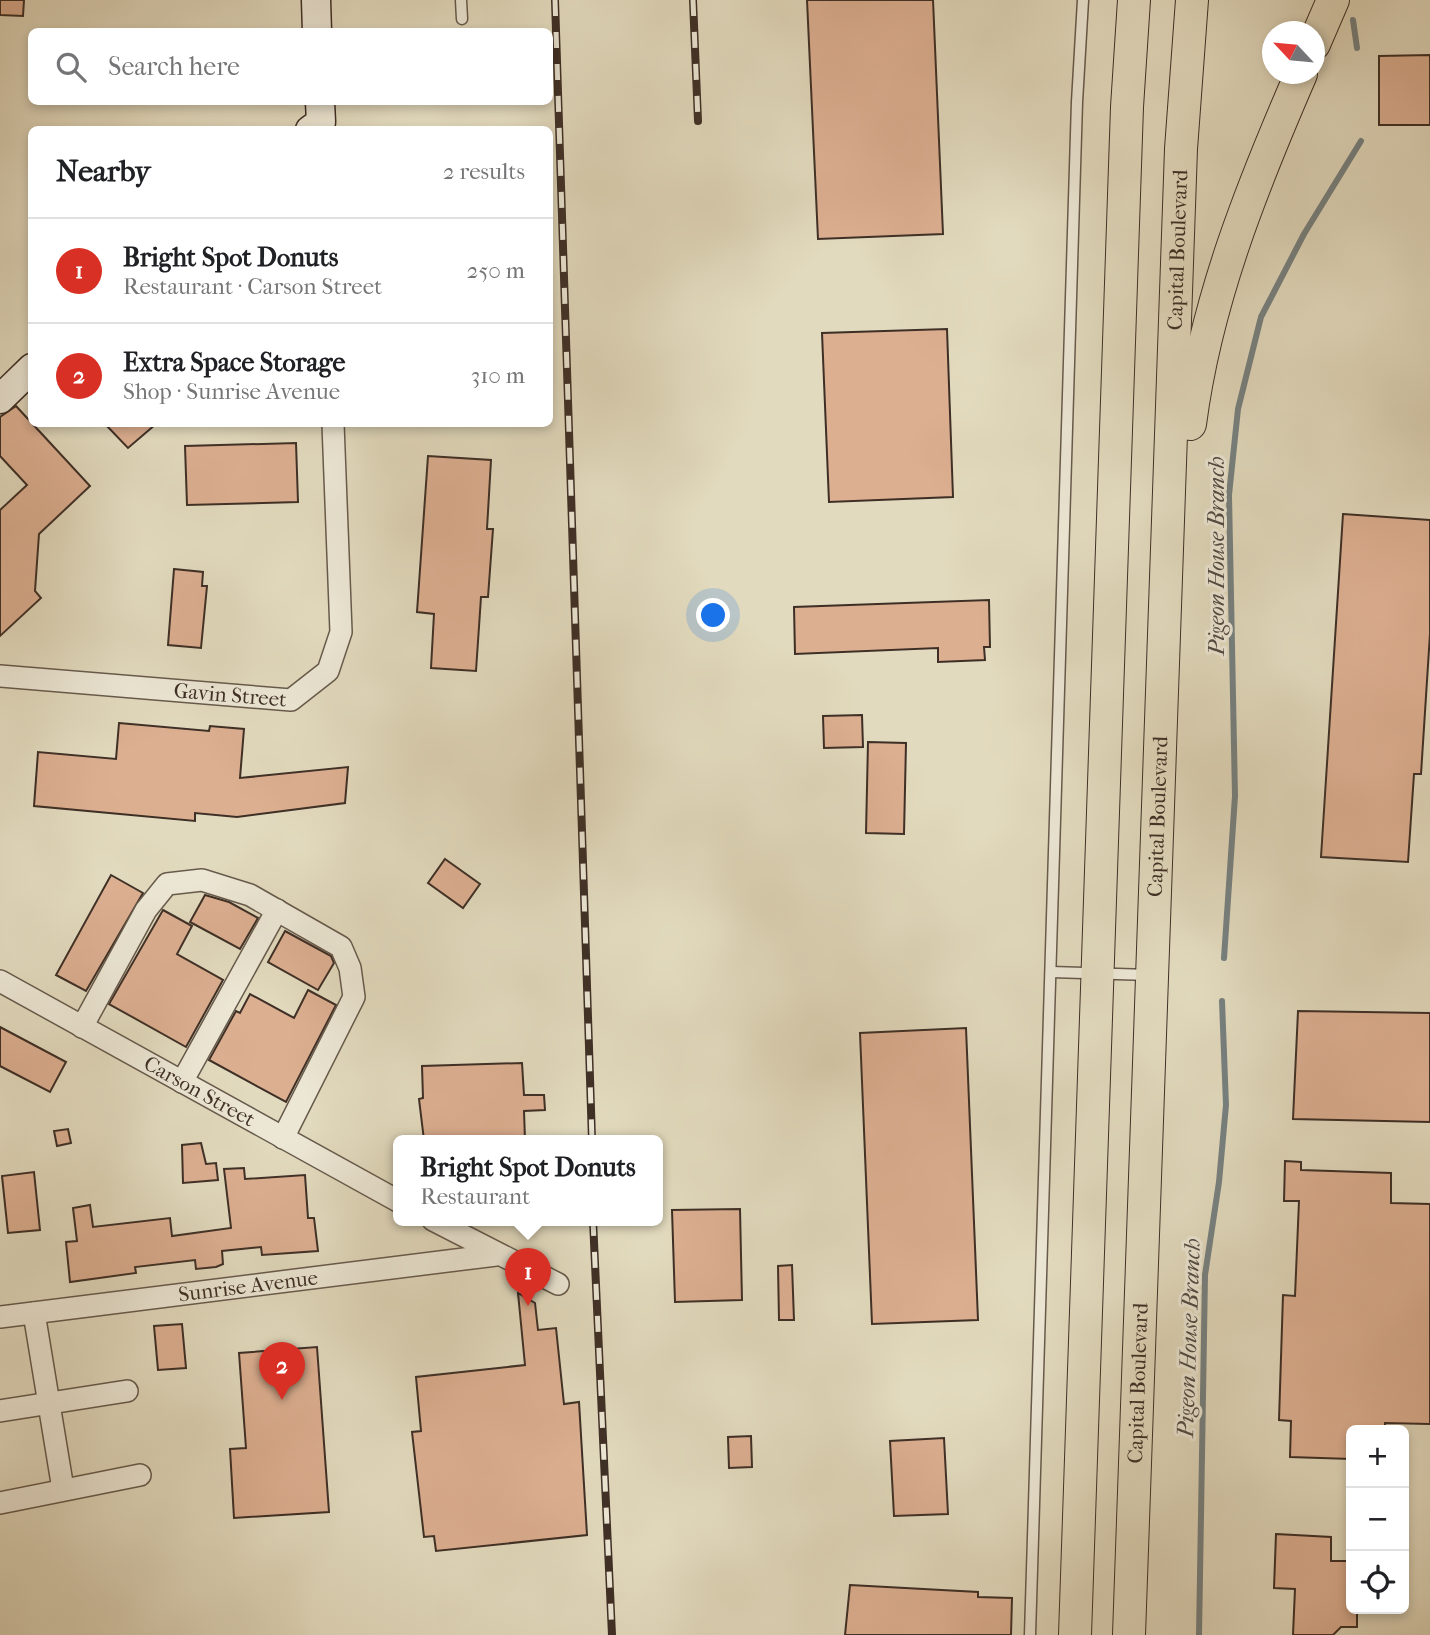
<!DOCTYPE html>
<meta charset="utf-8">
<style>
body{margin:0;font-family:"IM FELL French Canon",serif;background:#f2f2f2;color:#202124}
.controls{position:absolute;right:21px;bottom:21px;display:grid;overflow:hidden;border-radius:10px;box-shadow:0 4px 10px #0003}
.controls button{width:63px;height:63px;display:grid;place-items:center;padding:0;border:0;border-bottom:2px solid #e0e0e0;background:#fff;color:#202124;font:35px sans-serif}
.compass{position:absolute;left:1262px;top:21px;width:63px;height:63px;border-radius:50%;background:#fff;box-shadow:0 4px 10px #0003;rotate:296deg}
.you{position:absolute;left:714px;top:616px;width:24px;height:24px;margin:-18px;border:5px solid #fff;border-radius:50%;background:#1a73e8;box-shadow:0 0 0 10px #1a73e833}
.badge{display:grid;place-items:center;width:46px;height:46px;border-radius:50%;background:#d93025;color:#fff;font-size:23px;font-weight:700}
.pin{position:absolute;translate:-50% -58px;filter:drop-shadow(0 2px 4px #0008)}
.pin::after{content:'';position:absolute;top:37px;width:24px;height:21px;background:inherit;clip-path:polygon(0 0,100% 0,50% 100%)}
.popup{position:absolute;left:393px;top:1135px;width:270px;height:91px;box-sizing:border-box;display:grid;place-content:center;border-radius:10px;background:#fff;filter:drop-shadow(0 2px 5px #0005);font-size:23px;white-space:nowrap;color:#757577}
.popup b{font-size:26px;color:#202124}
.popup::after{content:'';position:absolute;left:50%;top:100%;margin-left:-14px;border:14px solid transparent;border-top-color:#fff}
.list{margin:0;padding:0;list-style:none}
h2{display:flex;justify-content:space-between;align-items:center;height:91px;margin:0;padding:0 28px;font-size:30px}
h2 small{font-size:23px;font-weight:400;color:#757577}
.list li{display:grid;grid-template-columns:46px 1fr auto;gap:21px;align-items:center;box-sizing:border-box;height:105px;padding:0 28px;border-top:2px solid #e0e0e0}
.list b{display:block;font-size:26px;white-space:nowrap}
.list p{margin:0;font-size:23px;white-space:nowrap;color:#757577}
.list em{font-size:23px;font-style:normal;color:#757577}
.icon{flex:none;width:38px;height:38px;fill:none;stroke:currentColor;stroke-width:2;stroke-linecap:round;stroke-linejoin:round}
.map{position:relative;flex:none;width:1430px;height:1635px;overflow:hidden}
.search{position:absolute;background:#fff;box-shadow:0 4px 10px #0003;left:28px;top:28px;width:525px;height:77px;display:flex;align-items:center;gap:18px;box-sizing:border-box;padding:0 24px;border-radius:10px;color:#757577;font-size:26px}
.panel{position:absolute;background:#fff;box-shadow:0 4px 10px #0003;left:28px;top:126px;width:525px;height:301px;border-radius:10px}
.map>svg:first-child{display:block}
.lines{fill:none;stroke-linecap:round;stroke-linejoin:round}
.stream{stroke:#768181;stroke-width:6}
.building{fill:#dcaf91;stroke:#3e2f26;stroke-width:2}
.lane-casing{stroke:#675a4c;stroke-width:13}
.street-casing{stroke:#675a4c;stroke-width:24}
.secondary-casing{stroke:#3e2f26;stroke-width:31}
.primary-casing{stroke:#3e2f26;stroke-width:34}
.lane{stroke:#ece7d5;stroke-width:10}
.street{stroke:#ece7d5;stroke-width:21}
.secondary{stroke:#ece7d5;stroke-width:28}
.primary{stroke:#e2dabe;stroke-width:32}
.rail-casing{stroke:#3e2f26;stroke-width:8}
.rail{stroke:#ece7d5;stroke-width:5;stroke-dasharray:16;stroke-linecap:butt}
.labels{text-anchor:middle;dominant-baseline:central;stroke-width:6;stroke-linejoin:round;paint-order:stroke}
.street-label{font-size:21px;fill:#3e2f26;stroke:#ece7d5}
.water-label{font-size:23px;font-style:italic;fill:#514a44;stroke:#ece7d5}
</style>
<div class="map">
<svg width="1430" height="1635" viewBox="0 0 1430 1635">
<rect width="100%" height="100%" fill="#e2dabe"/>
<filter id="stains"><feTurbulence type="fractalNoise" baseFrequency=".00286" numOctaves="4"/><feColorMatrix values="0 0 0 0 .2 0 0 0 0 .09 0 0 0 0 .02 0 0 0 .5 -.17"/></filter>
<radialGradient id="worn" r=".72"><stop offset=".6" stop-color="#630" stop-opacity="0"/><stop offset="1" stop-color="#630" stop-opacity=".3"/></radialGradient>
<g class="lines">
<!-- stream -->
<g class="stream">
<path d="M1353 20 1357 48"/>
<path d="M1224 958 1235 796 1229 495 1238 409 1261 317 1304 234 1361 141"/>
<path d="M1199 1635 1205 1275 1219 1182 1226 1105 1222 1001"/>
</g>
</g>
<!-- building -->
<g class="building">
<path d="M0 0H24L23 16 0 15Z"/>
<path d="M807 0H933L943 234 818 239Z"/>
<path d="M1430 55V125H1379V56Z"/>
<path d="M947 329 953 497 829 502 822 333Z"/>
<path d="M16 406 90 486 39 534 35 591 41 598 0 636V510L27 485 0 456V417Z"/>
<path d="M105 424H156L128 448Z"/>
<path d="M296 443 298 502 187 505 185 446Z"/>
<path d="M428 456 491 460 487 529H493L488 597H481L476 671 431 668 434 614 417 612Z"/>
<path d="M1343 514 1430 520V634L1421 774H1414L1408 862 1321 857Z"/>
<path d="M174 569 203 572 202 586H207L201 648 168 645Z"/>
<path d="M989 600 990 647H984L985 660 938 662V648L795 654 794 607Z"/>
<path d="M862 715 863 747 824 748 823 716Z"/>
<path d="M119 723 209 731 210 726 244 729 240 778 348 767 345 803 237 817 195 813V821L34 806 38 752 116 759Z"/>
<path d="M868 742 906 743 904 834 866 833Z"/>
<path d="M445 859 480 884 463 908 428 883Z"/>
<path d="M111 875 143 893 86 991 56 975Z"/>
<path d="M205 895 229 902 258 918 240 949 190 922Z"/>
<path d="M163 910 192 926 177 954 223 980 186 1047 109 1004Z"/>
<path d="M285 931 331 956 334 963 318 990 268 962Z"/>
<path d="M308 990 336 1005 286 1102 209 1060 236 1011 240 1013 250 994 294 1018Z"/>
<path d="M1298 1011 1430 1013V1122L1293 1119Z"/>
<path d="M0 1027 66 1062 50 1092 0 1066Z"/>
<path d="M966 1028 978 1320 872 1324 860 1033Z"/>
<path d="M522 1063 524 1095H544L545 1110 524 1111 525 1140H424L419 1099 423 1098 422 1066Z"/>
<path d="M68 1129 71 1143 57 1146 54 1131Z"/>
<path d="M201 1143 206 1164 216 1163 218 1180 183 1183 182 1145Z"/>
<path d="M1285 1161 1301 1162V1170L1391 1173V1203L1430 1204V1424L1385 1423V1430H1351V1459L1290 1457 1291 1421 1279 1420 1283 1295 1295 1296 1299 1201H1284Z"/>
<path d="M244 1168 245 1179 305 1175 308 1218H314L318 1251 262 1255 261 1247 222 1251 223 1264 216 1267 196 1269 195 1260 135 1267 136 1273 70 1282 66 1242 77 1241 73 1208 90 1205 93 1227 170 1218 172 1236 231 1228 224 1169Z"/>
<path d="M34 1172 40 1230 8 1233 2 1176Z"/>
<path d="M740 1209 742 1300 675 1302 672 1210Z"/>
<path d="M792 1265 794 1320H779L778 1266Z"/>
<path d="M518 1293 535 1303 538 1330 556 1328 564 1404 579 1402 587 1535 436 1551 434 1536 424 1537 412 1432 421 1431 416 1377 525 1365Z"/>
<path d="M182 1324 186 1368 158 1370 154 1326Z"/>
<path d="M317 1347 329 1512 234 1518 230 1449 246 1448 239 1353Z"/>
<path d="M751 1436 752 1467 729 1468 728 1437Z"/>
<path d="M944 1438 948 1514 894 1516 890 1441Z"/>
<path d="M1276 1534 1331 1537V1561H1351V1609H1357V1627H1341L1333 1635H1293L1295 1589 1274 1588Z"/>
<path d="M850 1585 978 1592V1597L1012 1598 1011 1635H845Z"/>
</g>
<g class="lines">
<!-- lane casing -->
<g class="lane-casing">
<g id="lane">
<path d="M461 0 462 19"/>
<path d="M1051 972 1150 975"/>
<path d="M1030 1635 1077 102 1083 0"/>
</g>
</g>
<!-- street casing -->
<g class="street-casing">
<g id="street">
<path id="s1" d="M0 676 291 700 328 671 341 632 333 424"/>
<path id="s2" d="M0 981 398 1201"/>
<path d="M82 1027 146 910 167 884 202 880 250 895 341 947 350 968 354 997 283 1138"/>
<path d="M182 1082 277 910"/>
<path d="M433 1220 558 1284"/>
<path d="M34 1313 63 1489"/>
<path id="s3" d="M0 1317 496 1255"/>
<path d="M0 1411 127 1391"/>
<path d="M0 1503 140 1475"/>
</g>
</g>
<!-- secondary casing -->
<g class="secondary-casing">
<g id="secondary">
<path d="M316 0 317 32"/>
<path d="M310 130 321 122 320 102"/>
<path d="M0 399 32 368"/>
</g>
</g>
<!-- primary casing -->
<g class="primary-casing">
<g id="primary">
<path d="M1314 44 1333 0"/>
<path d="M1190 424C1206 301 1252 187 1301 74"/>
<path d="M1075 1635 1127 107 1134 0"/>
<path id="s4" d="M1129 1635 1181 149 1192 0"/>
</g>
</g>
<!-- lane -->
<use href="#lane" class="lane"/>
<!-- street -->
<use href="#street" class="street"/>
<!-- secondary -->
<use href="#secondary" class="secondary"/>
<!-- primary -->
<use href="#primary" class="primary"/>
<!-- rail casing -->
<g class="rail-casing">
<g id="rail">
<path d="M555 0 592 1140"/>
<path d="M693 0 698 121"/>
<path d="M593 1220 612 1635"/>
</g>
</g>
<!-- rail -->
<use href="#rail" class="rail"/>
</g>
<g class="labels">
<!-- street labels -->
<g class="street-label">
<text stroke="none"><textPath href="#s4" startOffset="1386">Capital Boulevard</textPath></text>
<text stroke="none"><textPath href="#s1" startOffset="231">Gavin Street</textPath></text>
<text stroke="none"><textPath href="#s4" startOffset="819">Capital Boulevard</textPath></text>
<text stroke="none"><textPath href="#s2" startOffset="228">Carson Street</textPath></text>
<text stroke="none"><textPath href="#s3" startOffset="250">Sunrise Avenue</textPath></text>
<text stroke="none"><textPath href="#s4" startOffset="252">Capital Boulevard</textPath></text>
</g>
<!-- water labels -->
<g class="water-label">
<text transform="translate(1216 556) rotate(-90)">Pigeon House Branch</text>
<text transform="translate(1189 1338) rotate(-88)">Pigeon House Branch</text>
</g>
</g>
<rect width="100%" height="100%" filter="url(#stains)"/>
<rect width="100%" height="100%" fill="url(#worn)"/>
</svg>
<div class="controls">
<button>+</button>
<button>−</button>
<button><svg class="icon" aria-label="locate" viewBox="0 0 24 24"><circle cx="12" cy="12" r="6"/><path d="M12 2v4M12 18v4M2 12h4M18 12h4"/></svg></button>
</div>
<svg class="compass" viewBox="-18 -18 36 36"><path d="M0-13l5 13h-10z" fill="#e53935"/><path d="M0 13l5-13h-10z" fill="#757577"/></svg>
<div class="you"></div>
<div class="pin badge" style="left:528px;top:1306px">1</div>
<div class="popup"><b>Bright Spot Donuts</b>Restaurant</div>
<div class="pin badge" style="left:282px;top:1400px">2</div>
<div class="search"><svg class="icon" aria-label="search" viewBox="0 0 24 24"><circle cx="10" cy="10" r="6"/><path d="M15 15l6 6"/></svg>Search here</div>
<section class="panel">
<h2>Nearby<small>2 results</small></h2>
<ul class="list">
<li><span class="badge">1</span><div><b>Bright Spot Donuts</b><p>Restaurant · Carson Street</p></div><em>250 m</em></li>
<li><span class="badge">2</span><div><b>Extra Space Storage</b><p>Shop · Sunrise Avenue</p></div><em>310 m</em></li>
</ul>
</section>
</div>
